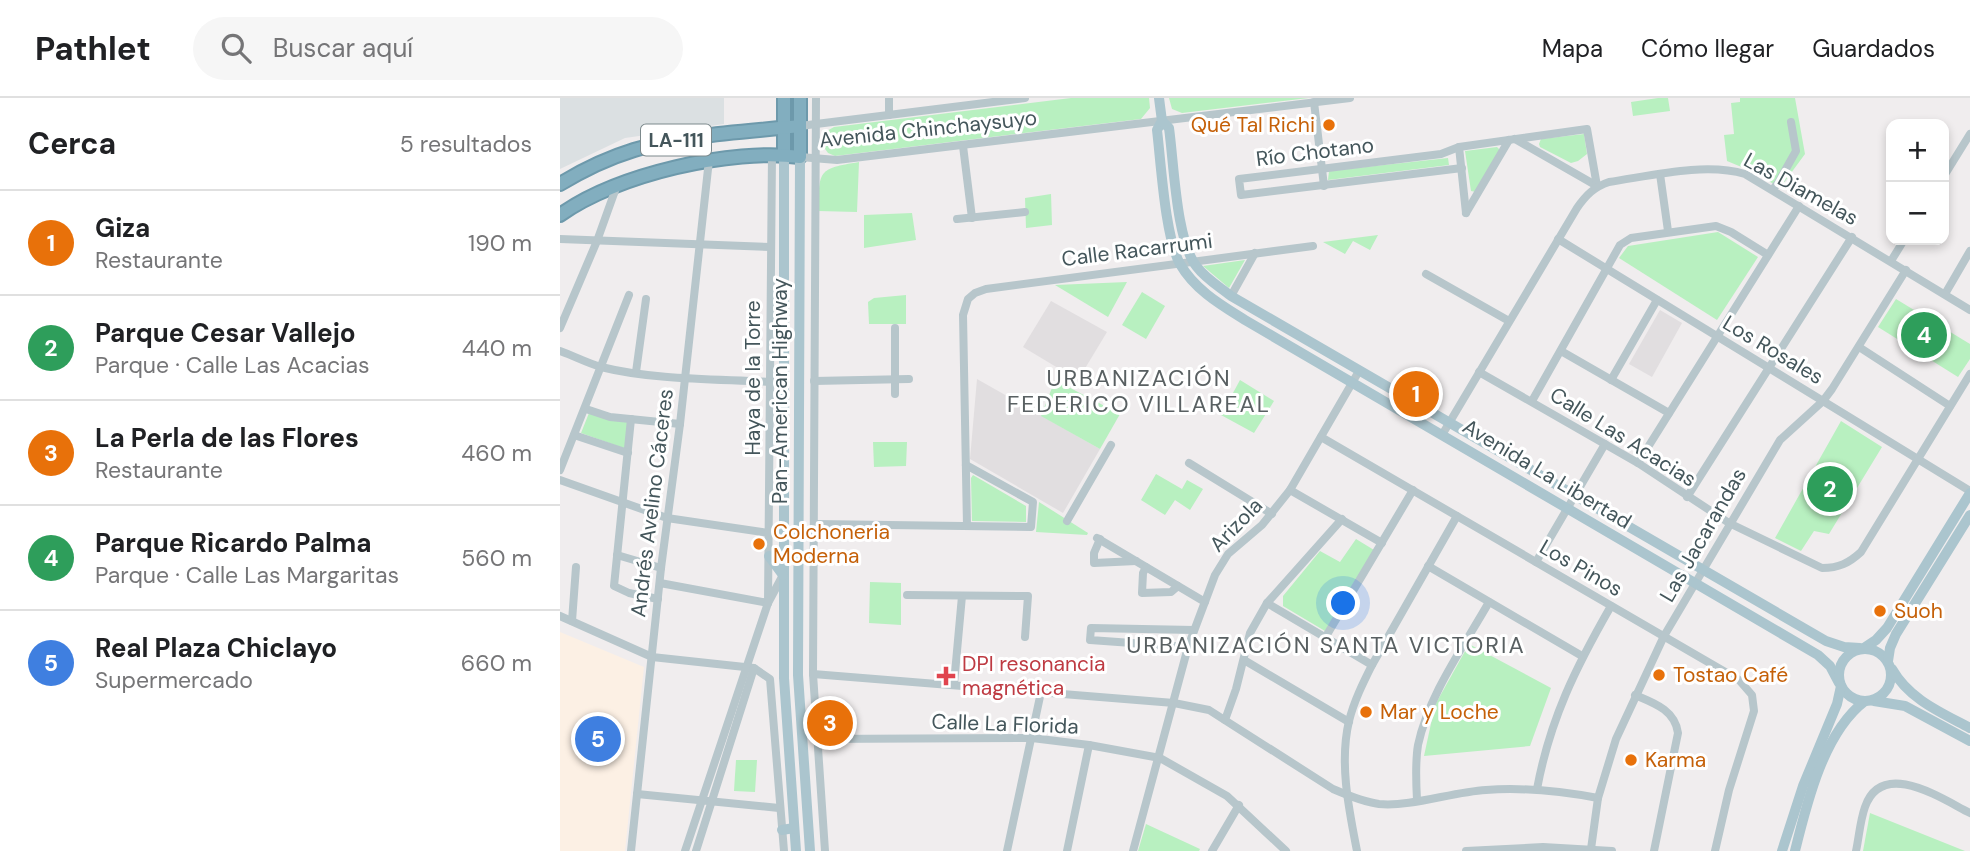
<!DOCTYPE html>
<html lang="es">
<meta charset="utf-8">
<style>
body{margin:0;font-family:"DM Sans",sans-serif;background:#f6f6f6;color:#202124}
.controls{position:absolute;right:21px;top:21px;display:grid;overflow:hidden;border-radius:14px;box-shadow:0 4px 10px #0003}
.controls button{width:63px;height:63px;display:grid;place-items:center;padding:0;border:0;border-bottom:2px solid #e0e0e0;background:#fff;color:#202124;font:35px sans-serif}
.you{position:absolute;left:784px;top:506px;width:24px;height:24px;margin:-18px;border:5px solid #fff;border-radius:50%;background:#1a73e8;box-shadow:0 0 0 10px #1a73e833}
.badge{display:grid;place-items:center;width:46px;height:46px;border-radius:50%;background:#0f766e;color:#fff;font-size:23px;font-weight:700}
.pin{position:absolute;translate:-50% -50%;border:4px solid #fff;box-shadow:0 2px 7px #0006}
.list{margin:0;padding:0;list-style:none}
h2{display:flex;justify-content:space-between;align-items:center;height:91px;margin:0;padding:0 28px;font-size:30px}
h2 small{font-size:23px;font-weight:400;color:#757577}
.list li{display:grid;grid-template-columns:46px 1fr auto;gap:21px;align-items:center;box-sizing:border-box;height:105px;padding:0 28px;border-top:2px solid #e0e0e0}
.list b{display:block;font-size:26px;white-space:nowrap}
.list p{margin:0;font-size:23px;white-space:nowrap;color:#757577}
.list em{font-size:23px;font-style:normal;color:#757577}
.icon{flex:none;width:38px;height:38px;fill:none;stroke:currentColor;stroke-width:2;stroke-linecap:round;stroke-linejoin:round}
.map{position:relative;flex:none;width:1410px;height:753px;overflow:hidden}
header{display:flex;align-items:center;gap:42px;box-sizing:border-box;height:98px;padding:0 35px;background:#fff;border-bottom:2px solid #e0e0e0}
header strong{font-size:33px}
nav{display:flex;gap:38px;margin-inline-start:auto;font-size:24px}
.search{width:490px;height:63px;background:#f6f6f6;display:flex;align-items:center;gap:18px;box-sizing:border-box;padding:0 24px;border-radius:38px;color:#757577;font-size:26px}
main{display:flex}
aside{flex:1;background:#fff}
.map>svg:first-child{display:block}
.commercial{fill:#fcf0e4}
.education{fill:#e1dee0}
.airport{fill:#dbe0e2}
.green{fill:#b8f0c0}
.lines{fill:none;stroke-linecap:round;stroke-linejoin:round}
.highway-casing{stroke:#6d99ab;stroke-width:16}
.minor{stroke:#b7c6cb;stroke-width:8}
.major{stroke:#abc5ce;stroke-width:10}
.highway{stroke:#82aebf;stroke-width:12}
.food-dot{fill:#e8710a;stroke:#fff;stroke-width:2.5}
.health-dot{fill:#e0444e;stroke:#fff;stroke-width:2.5}
.labels{text-anchor:middle;dominant-baseline:central;stroke-width:6;stroke-linejoin:round;paint-order:stroke}
.shield{fill:#fff;stroke:#7c898c;stroke-width:2}
.shield-label{font-size:19px;font-weight:bold;fill:#44565b}
.food-label{font-size:21px;fill:#c56008;stroke:#fff;text-anchor:start}
.street-label{font-size:21px;fill:#44565b;stroke:#fff}
.health-label{font-size:21px;fill:#be3a42;stroke:#fff;text-anchor:start}
.neighbourhood-label{font-size:23px;letter-spacing:2px;fill:#596062;stroke:#fff}
</style>
<header>
<strong>Pathlet</strong>
<div class="search"><svg class="icon" aria-label="search" viewBox="0 0 24 24"><circle cx="10" cy="10" r="6"/><path d="M15 15l6 6"/></svg>Buscar aquí</div>
<nav><a>Mapa</a><a>Cómo llegar</a><a>Guardados</a></nav>
</header>
<main>
<aside>
<h2>Cerca<small>5 resultados</small></h2>
<ul class="list">
<li><span class="badge" style="background:#e8710a">1</span><div><b>Giza</b><p>Restaurante</p></div><em>190 m</em></li>
<li><span class="badge" style="background:#2e9e5b">2</span><div><b>Parque Cesar Vallejo</b><p>Parque · Calle Las Acacias</p></div><em>440 m</em></li>
<li><span class="badge" style="background:#e8710a">3</span><div><b>La Perla de las Flores</b><p>Restaurante</p></div><em>460 m</em></li>
<li><span class="badge" style="background:#2e9e5b">4</span><div><b>Parque Ricardo Palma</b><p>Parque · Calle Las Margaritas</p></div><em>560 m</em></li>
<li><span class="badge" style="background:#3f7fe0">5</span><div><b>Real Plaza Chiclayo</b><p>Supermercado</p></div><em>660 m</em></li>
</ul>
</aside>
<div class="map">
<svg width="1410" height="753" viewBox="0 0 1410 753">
<rect width="100%" height="100%" fill="#f0edee"/>
<!-- commercial -->
<path class="commercial" d="M0 534 84 569 65 753H0Z"/>
<!-- education -->
<g class="education">
<path d="M491 203 547 234 518 282 463 249Z"/>
<path d="M1100 212 1122 225 1092 279 1069 266Z"/>
<path d="M417 281 540 351 503 415 410 361Z"/>
</g>
<!-- airport -->
<path class="airport" d="M0 0H164V26L65 40 0 71Z"/>
<!-- green -->
<g class="green">
<path d="M511 0H589L590 10 581 21 275 58 268 55 263 48 265 34 274 29Z"/>
<path d="M609 0H749L622 15 612 11Z"/>
<path d="M1098 0H1108L1110 13 1073 18 1071 4Z"/>
<path d="M1180 0H1235L1245 56 1220 90 1196 75 1167 63 1164 37 1174 36 1171 5 1180 4Z"/>
<path d="M1024 36 1027 56 1018 63 1011 65 980 49 979 46 981 41Z"/>
<path d="M937 49 940 52 916 94 911 93 905 53Z"/>
<path d="M888 60 889 67 768 82 769 73Z"/>
<path d="M299 64 297 114 258 113C260 72 257 71 299 64Z"/>
<path d="M491 96 492 127 466 130 465 100Z"/>
<path d="M352 115 356 142 304 150V117Z"/>
<path d="M1158 134 1198 159 1157 222 1059 160 1068 148Z"/>
<path d="M818 137 810 152 793 143 785 156 763 144Z"/>
<path d="M685 162 669 190 643 168Z"/>
<path d="M567 184 548 219 495 187Z"/>
<path d="M582 194 605 208 586 241 562 227Z"/>
<path d="M346 197V226H309L308 204 314 200Z"/>
<path d="M1336 201 1410 246V261L1398 279 1318 229Z"/>
<path d="M495 282 560 316 540 351 481 318Z"/>
<path d="M680 282 714 303 694 335 661 317Z"/>
<path d="M29 315 70 324 66 351 21 335Z"/>
<path d="M1281 323 1322 349 1269 436 1254 433 1241 453 1215 440Z"/>
<path d="M313 344H347L346 368 314 369Z"/>
<path d="M596 376 622 391 627 382 643 391 630 412 615 402 605 417 581 402Z"/>
<path d="M413 377 466 408V424L412 423 411 380Z"/>
<path d="M479 404 528 435 527 437 476 434Z"/>
<path d="M796 441 814 452 765 533 723 508V498L760 453 780 464Z"/>
<path d="M310 484 341 485V527L309 525Z"/>
<path d="M909 546 991 590 970 648 864 658 875 607Z"/>
<path d="M176 662H197L195 694 174 693Z"/>
<path d="M1310 715 1405 753H1303Z"/>
<path d="M586 726 640 751 639 753H578Z"/>
</g>
<g class="lines">
<!-- highway casing -->
<g class="highway-casing">
<g id="highway">
<path d="M224 57V0"/>
<path d="M0 86C23 72 48 60 74 52 127 36 185 34 240 28"/>
<path d="M0 117C57 76 172 50 240 59V0"/>
</g>
</g>
<!-- minor -->
<g class="minor">
<path d="M256 0 253 576 265 753"/>
<path d="M754 4 764 88"/>
<path d="M329 17V0"/>
<path d="M240 28 465 0"/>
<path d="M955 41 1037 88"/>
<path d="M403 48 412 120"/>
<path d="M899 49 906 115"/>
<path d="M240 59 277 62 790 0"/>
<path d="M902 70 681 97 679 81 881 56 899 49 1027 31 1037 88"/>
<path d="M1100 76 1108 133"/>
<path d="M1384 78 1410 36"/>
<path d="M1213 91 1218 85 1236 53 1231 24"/>
<path d="M906 115 949 42"/>
<path d="M397 121 465 114"/>
<path d="M0 141 211 149"/>
<path d="M998 141 1410 393"/>
<path d="M1331 163 1344 142"/>
<path d="M866 176 949 223"/>
<path d="M1385 196 1410 153"/>
<path d="M671 198 695 155"/>
<path d="M0 230 37 143 56 90"/>
<path d="M335 230V296"/>
<path d="M1299 249 1390 308"/>
<path d="M0 253C14 258 27 265 41 269 93 282 157 281 210 284"/>
<path d="M1001 253 1109 315"/>
<path d="M76 274 86 201"/>
<path d="M919 274 1078 365 1169 425 1262 470C1279 470 1289 465 1301 454L1410 276"/>
<path d="M1051 282 1097 202"/>
<path d="M254 283 349 281"/>
<path d="M972 303 1060 147 1071 140 1156 128 1171 134 1208 157"/>
<path d="M26 311 50 319 120 326"/>
<path d="M71 321 54 488 69 495 98 501"/>
<path d="M14 337 68 355"/>
<path d="M882 337 1017 110C1026 97 1034 89 1049 84 1090 78 1145 64 1185 76L1410 212"/>
<path d="M761 339 1179 582 1192 597 1194 613 1169 692 1155 753"/>
<path d="M629 365 712 416"/>
<path d="M1078 365 1239 108"/>
<path d="M0 372 69 197"/>
<path d="M0 382 107 420 209 435"/>
<path d="M730 392 822 445"/>
<path d="M1127 399 1292 139"/>
<path d="M507 423 551 347"/>
<path d="M255 426 471 429 473 404 406 367"/>
<path d="M407 428 403 217 408 201 415 195 426 191 753 148"/>
<path d="M537 440 645 504"/>
<path d="M540 441 534 455V465L576 463"/>
<path d="M57 457 101 470"/>
<path d="M976 464 1045 346"/>
<path d="M868 468 1022 558"/>
<path d="M586 469 583 475 582 495 611 494 618 488"/>
<path d="M100 485 208 505"/>
<path d="M347 497 468 498 465 539"/>
<path d="M208 505 212 56"/>
<path d="M707 505 812 567"/>
<path d="M0 518 92 559 194 570 210 581 224 753"/>
<path d="M12 523 16 469"/>
<path d="M765 540 853 392"/>
<path d="M628 549 530 542 531 530 634 532"/>
<path d="M684 562 789 624"/>
<path d="M253 576 614 605 649 612 773 691C787 697 803 704 819 706 851 709 892 694 926 692 964 689 1000 693 1038 700"/>
<path d="M394 586 402 498"/>
<path d="M1075 597C1094 605 1115 612 1118 635L1094 753"/>
<path d="M665 622 676 591 690 535 707 505 782 421"/>
<path d="M256 641 472 640 529 647 600 660 667 698 726 753"/>
<path d="M977 691C990 621 1016 569 1051 508"/>
<path d="M77 696 219 710"/>
<path d="M857 702C856 684 855 665 858 647 869 596 903 550 929 504"/>
<path d="M1031 751 1038 700 1056 641 1104 538 1220 342 1263 303 1272 291 1346 172"/>
<path d="M71 753 101 470 120 326 149 62"/>
<path d="M125 753 208 505 223 477"/>
<path d="M136 753 194 570"/>
<path d="M447 753 481 594"/>
<path d="M507 753 529 647"/>
<path d="M573 753 628 549 655 477 668 456 702 427 730 392 799 273"/>
<path d="M652 753 679 707"/>
<path d="M797 753C789 712 779 665 789 623 794 603 803 585 812 567L897 418"/>
<path d="M906 753 983 749 1052 753"/>
<path d="M1296 753C1299 739 1300 723 1305 709 1322 660 1382 701 1410 715"/>
</g>
<!-- major -->
<g class="major">
<path d="M599 0 602 23 597 32C601 65 605 139 620 166 635 192 661 207 685 222L1258 557 1270 568 1279 585"/>
<path d="M602 23 609 30C614 65 616 144 637 169 646 181 660 189 671 198L1266 543 1284 549 1300 550"/>
<path d="M224 57V580L236 753"/>
<path d="M240 59 238 577 250 753"/>
<path d="M209 458 223 477"/>
<path d="M1304 550 1316 542 1327 530 1410 395"/>
<circle cx="1305" cy="577" r="26"/>
<path d="M1328 563 1330 550 1336 536 1410 417"/>
<path d="M1332 571C1349 601 1380 614 1410 630"/>
<path d="M1314 603 1345 608 1410 643"/>
<path d="M222 732 234 730"/>
<path d="M1222 753 1243 688 1277 606 1281 588"/>
<path d="M1235 753C1247 704 1264 634 1305 603"/>
</g>
<!-- highway -->
<use href="#highway" class="highway"/>
</g>
<!-- markers -->
<g class="food-dot">
<circle cx="769" cy="27" r="7"/>
<circle cx="199" cy="446" r="7"/>
<circle cx="1320" cy="513" r="7"/>
<circle cx="1099" cy="577" r="7"/>
<circle cx="806" cy="614" r="7"/>
<circle cx="1071" cy="662" r="7"/>
</g>
<path class="health-dot" d="M382.5 567.5h7v7h7v7h-7v7h-7v-7h-7v-7h7z"/>
<g class="labels">
<!-- shield labels -->
<rect class="shield" x="81" y="26.5" width="70" height="31" rx="5"/>
<g class="shield-label">
<text x="116" y="42">LA-111</text>
</g>
<!-- food labels -->
<g class="food-label">
<text x="755" y="27" text-anchor="end">Qué Tal Richi</text>
<text x="213" y="434">Colchoneria<tspan x="213" dy="24">Moderna</tspan></text>
<text x="1334" y="513">Suoh</text>
<text x="1113" y="577">Tostao Café</text>
<text x="820" y="614">Mar y Loche</text>
<text x="1085" y="662">Karma</text>
</g>
<!-- street labels -->
<g class="street-label">
<text transform="translate(368 31) rotate(-6)">Avenida Chinchaysuyo</text>
<text transform="translate(755 54) rotate(-7)">Río Chotano</text>
<text transform="translate(1241 91) rotate(29)">Las Diamelas</text>
<text transform="translate(577 152) rotate(-7)">Calle Racarrumi</text>
<text transform="translate(1213 252) rotate(31)">Los Rosales</text>
<text transform="translate(193 280) rotate(-90)">Haya de la Torre</text>
<text transform="translate(220 293) rotate(-90)">Pan-American Highway</text>
<text transform="translate(1063 339) rotate(32)">Calle Las Acacias</text>
<text transform="translate(987 376) rotate(31)">Avenida La Libertad</text>
<text transform="translate(92 405) rotate(-83)">Andrés Avelino Cáceres</text>
<text transform="translate(676 427) rotate(-46)">Arizola</text>
<text transform="translate(1143 437) rotate(-60)">Las Jacarandas</text>
<text transform="translate(1021 470) rotate(30)">Los Pinos</text>
<text transform="translate(445 626) rotate(2)">Calle La Florida</text>
</g>
<!-- health labels -->
<g class="health-label">
<text x="402" y="566">DPI resonancia<tspan x="402" dy="24">magnética</tspan></text>
</g>
<!-- neighbourhood labels -->
<g class="neighbourhood-label">
<text x="579" y="280">URBANIZACIÓN<tspan x="579" dy="26">FEDERICO VILLAREAL</tspan></text>
<text x="766" y="547">URBANIZACIÓN SANTA VICTORIA</text>
</g>
</g>
</svg>
<div class="controls">
<button>+</button>
<button>−</button>
</div>
<div class="you"></div>
<div class="pin badge" style="left:856px;top:296px;background:#e8710a">1</div>
<div class="pin badge" style="left:1270px;top:391px;background:#2e9e5b">2</div>
<div class="pin badge" style="left:270px;top:625px;background:#e8710a">3</div>
<div class="pin badge" style="left:1364px;top:237px;background:#2e9e5b">4</div>
<div class="pin badge" style="left:38px;top:641px;background:#3f7fe0">5</div>
</div>
</main>
